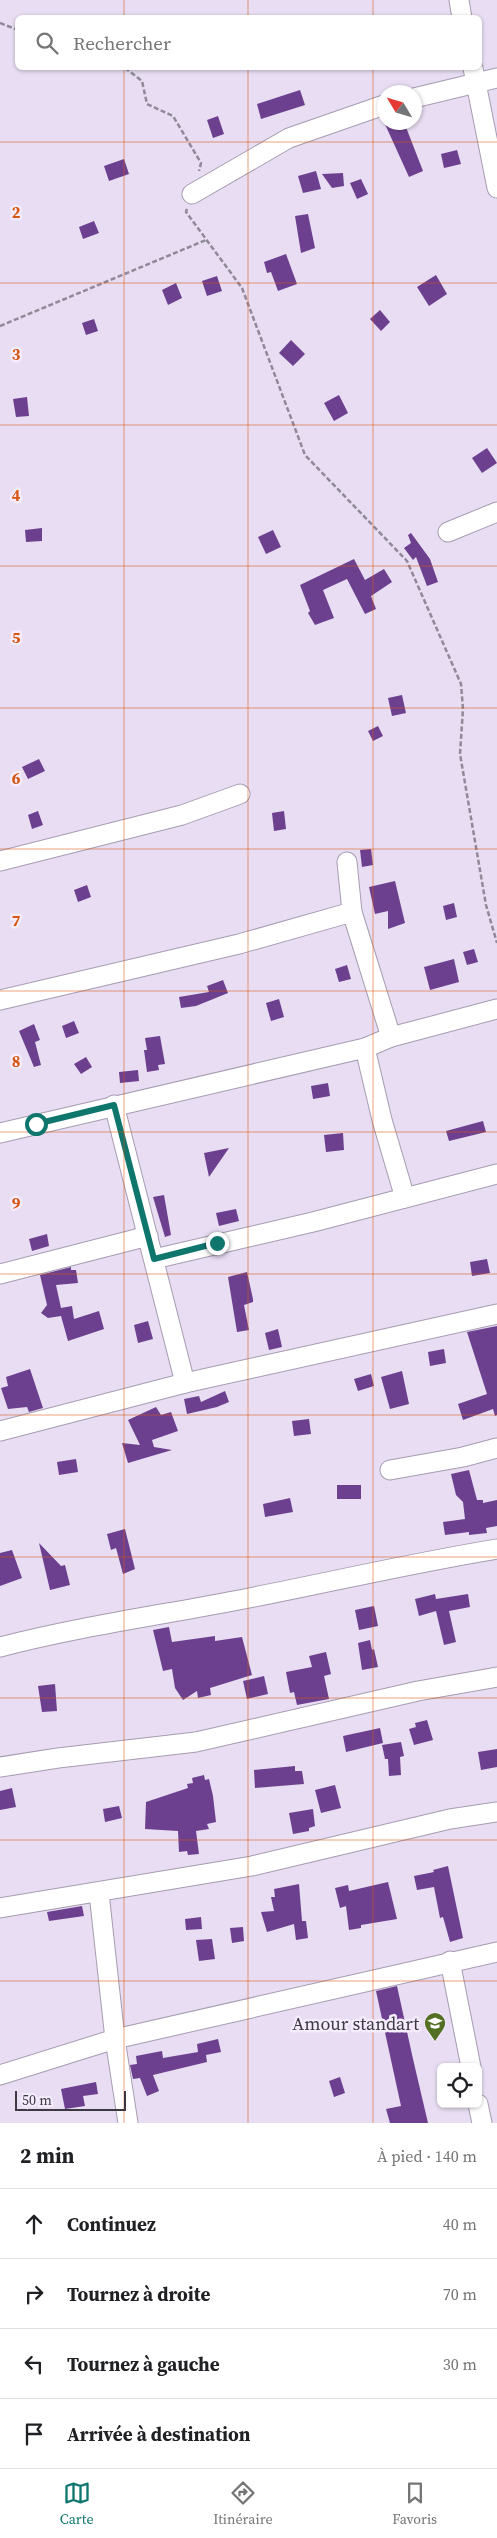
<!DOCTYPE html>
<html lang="fr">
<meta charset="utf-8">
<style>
body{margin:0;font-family:"Source Serif 4",serif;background:#f6f6f6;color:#202124}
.controls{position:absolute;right:15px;bottom:15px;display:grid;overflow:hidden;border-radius:8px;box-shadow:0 1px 4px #0004}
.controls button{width:45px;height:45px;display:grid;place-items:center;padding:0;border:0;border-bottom:1px solid #e0e0e0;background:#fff;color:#202124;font:25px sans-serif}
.compass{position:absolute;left:377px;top:85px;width:45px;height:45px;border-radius:50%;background:#fff;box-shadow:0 1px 4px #0004;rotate:308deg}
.scale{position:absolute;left:15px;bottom:12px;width:111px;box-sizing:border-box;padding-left:5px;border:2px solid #3d3942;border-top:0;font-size:14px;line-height:18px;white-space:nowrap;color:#3d3942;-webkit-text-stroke:4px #f4ebfd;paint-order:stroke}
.stop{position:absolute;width:15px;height:15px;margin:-11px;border:4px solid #0f766e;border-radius:50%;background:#fff}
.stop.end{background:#0f766e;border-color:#fff;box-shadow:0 1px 5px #0008}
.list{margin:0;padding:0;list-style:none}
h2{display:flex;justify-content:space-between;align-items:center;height:65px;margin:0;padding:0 20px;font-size:21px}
h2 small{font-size:16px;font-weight:400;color:#757577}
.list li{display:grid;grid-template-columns:32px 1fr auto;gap:15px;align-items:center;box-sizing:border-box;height:70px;padding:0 20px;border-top:1px solid #e0e0e0}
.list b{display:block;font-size:19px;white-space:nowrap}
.list em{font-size:16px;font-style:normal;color:#757577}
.icon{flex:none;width:28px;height:28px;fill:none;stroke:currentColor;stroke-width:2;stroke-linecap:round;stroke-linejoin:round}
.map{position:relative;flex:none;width:497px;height:2123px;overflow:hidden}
.search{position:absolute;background:#fff;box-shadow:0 1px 4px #0004;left:15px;right:15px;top:15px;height:55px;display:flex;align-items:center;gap:12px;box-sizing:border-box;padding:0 18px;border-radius:8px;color:#757577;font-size:19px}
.sheet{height:345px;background:#fff}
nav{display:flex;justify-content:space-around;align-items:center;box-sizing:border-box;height:70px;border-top:1px solid #e0e0e0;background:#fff;font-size:14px;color:#757577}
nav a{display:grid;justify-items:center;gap:2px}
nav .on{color:#0f766e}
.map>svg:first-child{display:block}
.building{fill:#6c408e}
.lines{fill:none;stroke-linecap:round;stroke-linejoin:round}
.minor-casing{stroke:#a69cb1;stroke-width:21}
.path{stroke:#908998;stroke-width:2.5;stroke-dasharray:5 2.5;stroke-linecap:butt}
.minor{stroke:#fff;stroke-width:19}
.route{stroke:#0f766e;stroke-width:6}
.grid{fill:none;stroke:#d75611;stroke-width:1;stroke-opacity:0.55}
.labels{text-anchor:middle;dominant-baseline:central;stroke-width:5;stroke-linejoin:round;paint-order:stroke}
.poi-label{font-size:18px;fill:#3d3942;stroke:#f4ebfd;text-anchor:end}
.grid-label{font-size:16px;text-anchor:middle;font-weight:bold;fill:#d75611;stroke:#f4ebfd;stroke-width:5;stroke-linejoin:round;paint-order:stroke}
</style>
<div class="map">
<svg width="497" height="2123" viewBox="0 0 497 2123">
<rect width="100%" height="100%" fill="#e8ddf3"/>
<!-- building -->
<g class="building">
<path d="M300 90 305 105 261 119 257 104Z"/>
<path d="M218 116 224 134 213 138 207 120Z"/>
<path d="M384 122H404L423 171 409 177Z"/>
<path d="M457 150 461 164 444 168 441 154Z"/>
<path d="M124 159 129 174 109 181 104 166Z"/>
<path d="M316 171 321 189 303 193 298 176Z"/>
<path d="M343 173 344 186 332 188 322 174Z"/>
<path d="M361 179 368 194 357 199 350 183Z"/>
<path d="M308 214 315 248 301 253 295 216Z"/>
<path d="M94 221 99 233 83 239 79 227Z"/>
<path d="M286 254 297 284 278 291 271 272 267 273 264 262Z"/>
<path d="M436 275 447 294 429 306 417 287Z"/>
<path d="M217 276 222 291 207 296 202 281Z"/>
<path d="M176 283 182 298 168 305 162 290Z"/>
<path d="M380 310 390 322 381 331 370 319Z"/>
<path d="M94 319 98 331 86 335 82 323Z"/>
<path d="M291 340 305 354 293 366 279 353Z"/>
<path d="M339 395 348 413 334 421 324 403Z"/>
<path d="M27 397 29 416 16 417 13 399Z"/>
<path d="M487 448 497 463 482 473 472 458Z"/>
<path d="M42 528V541L26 542 25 530Z"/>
<path d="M273 530 281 547 266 554 258 537Z"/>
<path d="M411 533 430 559 438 582 427 586 416 557 413 560 404 548 411 543 408 535Z"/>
<path d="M354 559 365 580 384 569 392 582 371 596 376 609 365 614 347 579 323 590 334 618 315 625 308 613 310 611 300 585Z"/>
<path d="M402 695 406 713 392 716 388 698Z"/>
<path d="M378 726 383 736 373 741 368 731Z"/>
<path d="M39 759 45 771 28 779 22 767Z"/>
<path d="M38 811 43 825 32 829 28 815Z"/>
<path d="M284 811 286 829 274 831 272 813Z"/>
<path d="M371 849 373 865 362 867 360 850Z"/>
<path d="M395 881 405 923 388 929V911L375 914 369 887Z"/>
<path d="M87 885 91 897 78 902 74 890Z"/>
<path d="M454 903 457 917 446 920 443 906Z"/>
<path d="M474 949 478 962 467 965 463 952Z"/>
<path d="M454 959 459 982 430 990 424 967Z"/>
<path d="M347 965 351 979 339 982 335 969Z"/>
<path d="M223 980 228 993 196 1006 181 1008 179 997 209 992 207 986Z"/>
<path d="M279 999 284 1017 271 1021 266 1003Z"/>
<path d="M74 1021 79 1033 66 1038 62 1026Z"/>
<path d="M34 1024 40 1040 35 1042 41 1065 34 1067 19 1031Z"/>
<path d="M160 1036 165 1064 158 1065 159 1070 147 1072 144 1050H147L145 1038Z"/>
<path d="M86 1057 92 1067 81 1074 74 1064Z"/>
<path d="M138 1070 139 1081 120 1083 119 1072Z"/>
<path d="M328 1083 330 1096 313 1099 311 1086Z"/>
<path d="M483 1121 486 1132 449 1141 446 1131Z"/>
<path d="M343 1133 344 1150 326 1152 324 1135Z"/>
<path d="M229 1148 209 1177 204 1153Z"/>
<path d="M164 1195 171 1235 165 1237 153 1197Z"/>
<path d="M236 1209 239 1221 219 1226 216 1213Z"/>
<path d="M47 1234 49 1246 32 1251 29 1239Z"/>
<path d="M487 1259 490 1273 472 1276 470 1262Z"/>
<path d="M71 1267V1270H76L78 1283 56 1285 61 1308 72 1306 74 1319 99 1311 104 1329 68 1341 61 1316 48 1318 41 1313 47 1305 40 1275Z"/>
<path d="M247 1272 253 1299V1302L244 1305 249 1330 237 1332 228 1277Z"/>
<path d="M148 1321 153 1339 138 1343 134 1325Z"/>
<path d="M497 1326V1415L495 1416 493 1409 463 1420 458 1404 487 1394 467 1332Z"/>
<path d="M278 1329 282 1347 269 1350 265 1333Z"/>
<path d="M444 1349 446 1363 430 1366 428 1352Z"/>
<path d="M30 1369 43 1408 29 1412 27 1407 8 1409 1 1388 8 1386 6 1377Z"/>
<path d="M402 1371 409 1404 390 1409 381 1377Z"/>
<path d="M371 1374 374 1386 358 1391 354 1379Z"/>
<path d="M225 1391 229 1402 217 1407 187 1414 184 1399 199 1396 201 1402Z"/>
<path d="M156 1407 161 1415 171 1412 178 1431 152 1440 154 1447 172 1450 128 1463 122 1443 140 1445 128 1420Z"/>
<path d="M309 1419 311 1434 294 1436 292 1421Z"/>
<path d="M76 1459 78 1472 59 1475 57 1462Z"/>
<path d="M469 1470 477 1500H483V1503L497 1500V1526L486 1528 487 1533 469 1535V1532L445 1535 443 1522 465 1519 463 1502 456 1495 451 1474Z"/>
<rect x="337" y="1485" width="24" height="14"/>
<path d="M290 1498 293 1512 265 1517 263 1504Z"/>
<path d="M125 1529 135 1569 123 1574 116 1548 111 1550 107 1534Z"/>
<path d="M39 1543 61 1566 65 1565 70 1585 50 1590Z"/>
<path d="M12 1550 22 1578 0 1586V1553Z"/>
<path d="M435 1594 436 1599 468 1594 470 1607 449 1611 456 1642 444 1645 436 1611 419 1616 415 1599Z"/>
<path d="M374 1606 378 1626 359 1630 355 1610Z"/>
<path d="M169 1627 172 1642 215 1636V1641L242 1637 252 1675 210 1688 211 1695 198 1698 197 1691 183 1700 175 1688 172 1669 163 1671 153 1630Z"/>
<path d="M370 1640 372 1650 374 1649 378 1667 362 1670 358 1643Z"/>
<path d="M326 1652 331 1674 324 1676 329 1699 297 1705 294 1692 290 1693 286 1672 312 1667 309 1656Z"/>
<path d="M264 1676 268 1694 247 1699 243 1681Z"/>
<path d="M55 1684 57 1711 42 1712 38 1686Z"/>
<path d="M427 1720 433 1740 414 1745 409 1729 416 1727 415 1723Z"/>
<path d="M380 1728 383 1743 346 1752 343 1736Z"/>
<path d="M401 1742 404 1756 400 1757 401 1775 389 1776 388 1759H385L382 1745Z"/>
<path d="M497 1749V1767L481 1770 478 1752Z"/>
<path d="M295 1766V1771H302L304 1784 255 1788 254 1770Z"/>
<path d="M204 1775 205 1780 209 1779 213 1796 216 1822 207 1824 209 1829 196 1831 199 1854 188 1855 187 1851 179 1852 178 1831 145 1829 146 1802 188 1788 187 1784 193 1783 192 1778Z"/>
<path d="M335 1785 341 1808 321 1813 315 1790Z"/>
<path d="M12 1788 16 1807 0 1810V1791Z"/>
<path d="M119 1806 122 1818 105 1822 103 1809Z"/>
<path d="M313 1809 315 1826 309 1828V1831L293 1834 289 1813Z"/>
<path d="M448 1866 463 1938 450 1942 443 1917 440 1918 434 1887 417 1890 414 1876 434 1872 433 1870Z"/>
<path d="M388 1882 397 1919 361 1925V1928L349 1930 346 1906 340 1908 335 1888 348 1885 349 1891Z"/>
<path d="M299 1884 302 1921H306L308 1938 296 1940 294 1924 267 1932 261 1912 274 1911 271 1897H275L274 1889Z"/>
<path d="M82 1906 84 1916 49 1921 47 1912Z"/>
<path d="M201 1917 202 1929 186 1930 185 1919Z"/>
<path d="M243 1927 244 1941 232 1943 230 1928Z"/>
<path d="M212 1939 215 1959 199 1961 196 1940Z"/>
<path d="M397 1986 413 2059 428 2123H390L386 2109 401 2106 376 1991Z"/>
<path d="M218 2039 221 2052 206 2055 207 2062 153 2075 159 2091 147 2096 140 2078 133 2079 130 2065 137 2064 136 2056 162 2051 163 2058 198 2052 197 2044Z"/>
<path d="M340 2077 345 2093 334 2097 329 2081Z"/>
<path d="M96 2082 98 2094 83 2096 85 2106 65 2109 61 2089Z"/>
</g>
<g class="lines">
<!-- minor casing -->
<g class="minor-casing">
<g id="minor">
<path d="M459 0 462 18"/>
<path d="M473 68 497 188"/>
<path d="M414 98 497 78"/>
<path d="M192 194 289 138 384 105"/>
<path d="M448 532 497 512"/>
<path d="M0 861 182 815 240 794"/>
<path d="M347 862 352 912 391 1037"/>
<path d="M0 1000 239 944 352 912"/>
<path d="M365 1048 382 1120 405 1198"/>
<path d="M114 1105 185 1383"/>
<path d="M0 1133 365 1048 391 1037 497 1009"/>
<path d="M154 1259 313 1222 497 1174"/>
<path d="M0 1274 148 1236"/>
<path d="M0 1431 185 1383 497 1314"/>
<path d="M390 1470 463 1457 497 1448"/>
<path d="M0 1647C73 1628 148 1617 223 1603 314 1586 405 1564 497 1549"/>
<path d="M0 1767 58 1758 196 1742 418 1691 497 1677"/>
<path d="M99 1893 115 2039 128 2123"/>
<path d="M0 1908 252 1866 450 1819 497 1812"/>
<path d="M450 1961 471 2067"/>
<path d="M0 2075 115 2039 497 1952"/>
<path d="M478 2104 482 2123"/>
</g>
</g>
<!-- path -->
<g class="path">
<path d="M0 23 18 30"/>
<path d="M125 68 142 81 147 104 173 116 201 163 199 171"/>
<path d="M187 209 186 212 242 288 305 455 407 561 461 684 463 709 460 754 486 905 497 943"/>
<path d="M0 326 206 240"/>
</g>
<!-- minor -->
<use href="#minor" class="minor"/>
</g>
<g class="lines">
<!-- route -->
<path class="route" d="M36 1124 114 1105 154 1259 217 1243"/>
</g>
<!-- grid -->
<path class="grid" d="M124 0V18M248 0V18M373 0V18M124 68V2123M248 68V2123M373 68V2123M0 142H497M0 283H497M0 425H497M0 566H497M0 708H497M0 849H497M0 991H497M0 1132H497M0 1274H497M0 1415H497M0 1557H497M0 1698H497M0 1840H497M0 1981H497"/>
<!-- icons -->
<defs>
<g id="school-pin" transform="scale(1.125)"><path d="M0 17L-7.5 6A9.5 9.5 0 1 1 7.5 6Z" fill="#526f23" stroke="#f4ebfd"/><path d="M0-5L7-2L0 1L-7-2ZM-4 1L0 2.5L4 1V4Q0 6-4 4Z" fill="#fff"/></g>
</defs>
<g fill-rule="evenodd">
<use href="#school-pin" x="435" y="2023"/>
</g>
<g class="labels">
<!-- poi labels -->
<g class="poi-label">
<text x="419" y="2023">Amour standart</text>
</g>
</g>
<g class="grid-label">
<text x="16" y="218">2</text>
<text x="16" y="360">3</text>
<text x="16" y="501">4</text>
<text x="16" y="643">5</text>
<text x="16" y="784">6</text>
<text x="16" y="926">7</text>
<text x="16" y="1067">8</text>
<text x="16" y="1209">9</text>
</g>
</svg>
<div class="controls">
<button><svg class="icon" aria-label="locate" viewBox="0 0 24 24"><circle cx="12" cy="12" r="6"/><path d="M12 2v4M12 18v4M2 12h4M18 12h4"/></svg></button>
</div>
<svg class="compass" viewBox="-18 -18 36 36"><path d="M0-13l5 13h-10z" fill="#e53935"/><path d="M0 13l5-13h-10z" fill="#757577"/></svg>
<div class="scale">50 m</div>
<div class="stop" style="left:36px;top:1124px"></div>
<div class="stop end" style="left:217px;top:1243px"></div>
<div class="search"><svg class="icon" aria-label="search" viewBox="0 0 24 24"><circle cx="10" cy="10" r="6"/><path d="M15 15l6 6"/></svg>Rechercher</div>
</div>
<section class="sheet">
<h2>2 min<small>À pied · 140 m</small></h2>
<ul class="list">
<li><svg class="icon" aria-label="ahead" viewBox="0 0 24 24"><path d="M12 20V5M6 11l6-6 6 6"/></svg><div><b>Continuez</b></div><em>40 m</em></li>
<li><svg class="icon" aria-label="right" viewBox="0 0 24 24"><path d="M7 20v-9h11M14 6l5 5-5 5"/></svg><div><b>Tournez à droite</b></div><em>70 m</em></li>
<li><svg class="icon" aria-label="left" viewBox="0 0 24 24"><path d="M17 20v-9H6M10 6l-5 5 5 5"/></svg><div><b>Tournez à gauche</b></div><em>30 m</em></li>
<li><svg class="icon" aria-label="arrive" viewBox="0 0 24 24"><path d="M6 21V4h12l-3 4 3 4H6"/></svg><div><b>Arrivée à destination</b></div></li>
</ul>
</section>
<nav>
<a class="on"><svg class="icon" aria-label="map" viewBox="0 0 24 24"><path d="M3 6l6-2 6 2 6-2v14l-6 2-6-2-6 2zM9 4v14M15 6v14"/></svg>Carte</a>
<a><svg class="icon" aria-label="directions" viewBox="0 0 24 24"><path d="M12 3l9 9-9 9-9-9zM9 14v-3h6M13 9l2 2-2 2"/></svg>Itinéraire</a>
<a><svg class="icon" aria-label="saved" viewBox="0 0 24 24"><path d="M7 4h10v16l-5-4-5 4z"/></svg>Favoris</a>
</nav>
